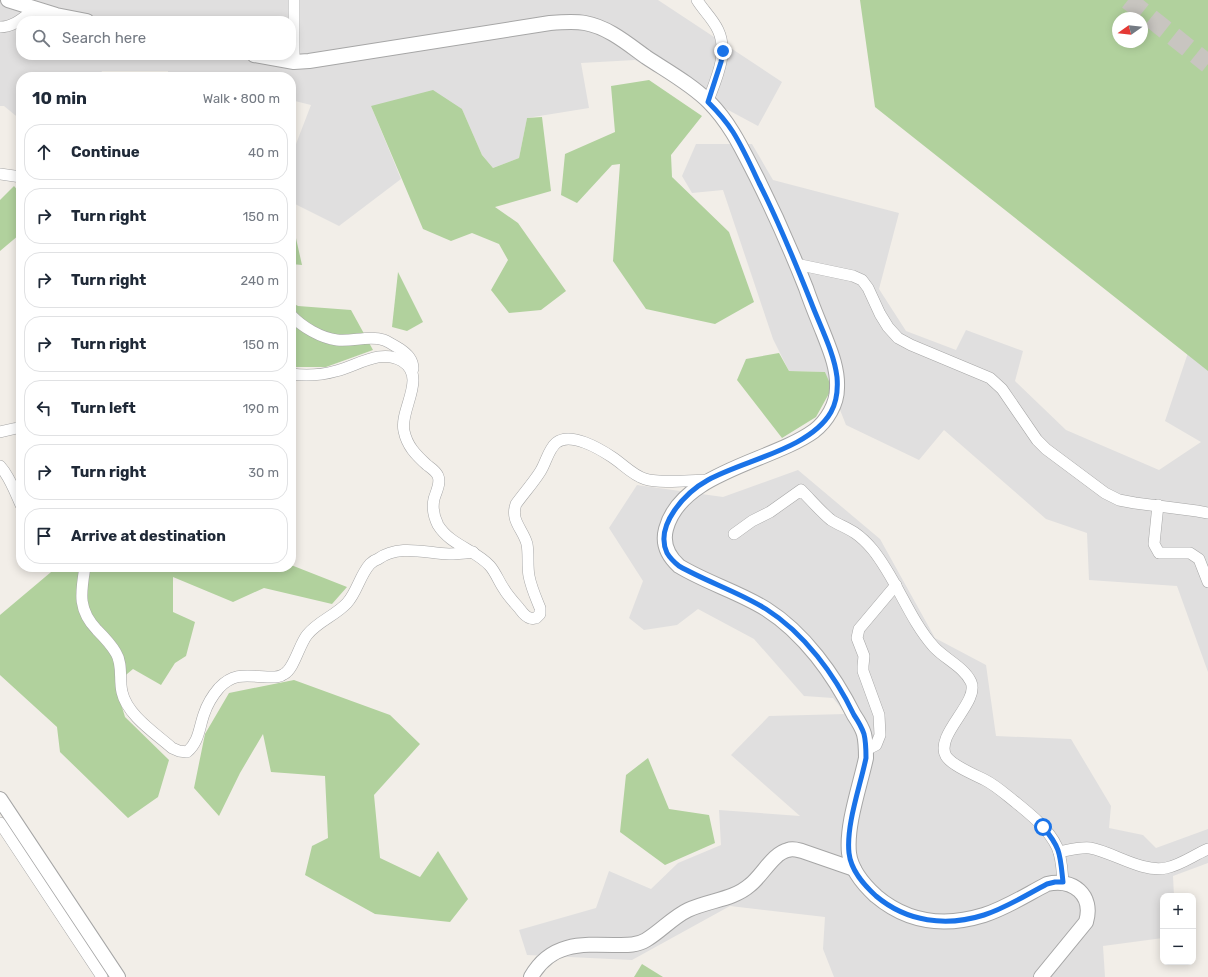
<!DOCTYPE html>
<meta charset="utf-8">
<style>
body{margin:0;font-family:Rubik,sans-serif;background:#f6f6f7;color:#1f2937}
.controls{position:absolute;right:12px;bottom:12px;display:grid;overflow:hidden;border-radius:8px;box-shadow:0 2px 10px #0003}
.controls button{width:36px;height:36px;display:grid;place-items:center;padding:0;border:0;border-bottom:1px solid #e0e1e3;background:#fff;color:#1f2937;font:20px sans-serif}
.compass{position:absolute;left:1112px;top:12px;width:36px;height:36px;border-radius:50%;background:#fff;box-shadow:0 2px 10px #0003;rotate:255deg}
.stop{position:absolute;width:12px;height:12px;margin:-9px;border:3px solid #1a73e8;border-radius:50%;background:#fff}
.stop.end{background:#1a73e8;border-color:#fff;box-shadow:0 1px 4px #0008}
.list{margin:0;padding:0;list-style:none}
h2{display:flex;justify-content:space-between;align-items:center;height:52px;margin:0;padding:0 16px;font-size:17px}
h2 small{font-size:13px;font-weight:400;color:#747a83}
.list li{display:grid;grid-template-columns:26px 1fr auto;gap:12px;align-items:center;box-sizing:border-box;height:56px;margin:0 8px 8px;padding:0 8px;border:1px solid #e0e1e3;border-radius:16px}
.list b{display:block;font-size:15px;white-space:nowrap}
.list em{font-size:13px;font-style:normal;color:#747a83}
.icon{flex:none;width:22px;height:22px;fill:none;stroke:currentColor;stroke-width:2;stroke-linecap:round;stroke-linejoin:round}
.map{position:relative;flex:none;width:1208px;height:977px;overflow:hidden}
.search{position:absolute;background:#fff;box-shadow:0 2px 10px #0003;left:16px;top:16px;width:280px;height:44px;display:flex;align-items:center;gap:10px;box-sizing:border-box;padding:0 14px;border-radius:16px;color:#747a83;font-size:15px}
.panel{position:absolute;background:#fff;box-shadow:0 2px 10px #0003;left:16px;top:72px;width:280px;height:500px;border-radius:16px}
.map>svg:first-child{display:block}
.residential{fill:#e0dfdf;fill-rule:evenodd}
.forest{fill:#b1d19d;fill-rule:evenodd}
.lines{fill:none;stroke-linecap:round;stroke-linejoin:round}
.trunk-tunnel{stroke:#c8c5c0;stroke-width:19;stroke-dasharray:19 10;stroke-linecap:butt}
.minor-casing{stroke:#a6a6a6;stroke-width:12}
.tertiary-casing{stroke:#a6a6a6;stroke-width:16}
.minor{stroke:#fff;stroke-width:11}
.tertiary{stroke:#fff;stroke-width:14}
.route{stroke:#1a73e8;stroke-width:5}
</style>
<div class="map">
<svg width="1208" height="977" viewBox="0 0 1208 977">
<rect width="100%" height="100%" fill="#f2eee8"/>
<!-- residential -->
<g class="residential">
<path d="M0 0H658L782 82 758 126 635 60 581 63 589 108 527 118 519 158 493 168 482 155 462 109 371 106 401 179 339 226 291 202V157L311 105 291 100V77H168V71H102L99 77H21V120L4 106H0ZM21 21H291V55H21Z"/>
<path d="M696 144H752L773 180 899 213 879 289 906 331 956 350 966 330 1023 351 1015 381 1066 430 1159 470 1201 442 1165 421 1195 332 1208 340V672L1177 586 1089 580 1087 533 1046 519 944 430 919 460 846 425 825 372 789 371 773 339 723 190 692 193 682 176Z"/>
<path d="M798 470 880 539 935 638 986 665 996 736 1071 739 1111 806 1109 828 1143 835 1156 848 1208 829V863L1173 876 1174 896H1163V938L1103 946 1105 977H834L823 949 825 917 730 906 632 960 527 955 519 930 596 908 609 871 651 889 678 863 721 845 719 810 800 816 731 755 769 716 846 714 833 698 804 696 754 639 698 609 677 625 644 630 629 618 643 581 609 528 637 485 723 497Z"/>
</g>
<!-- forest -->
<g class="forest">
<path d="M860 0H1208V371L875 107ZM1118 18H1142V42H1118Z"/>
<path d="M649 80 702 116 671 155 672 177 729 232 754 302 715 324 646 309 613 261 620 164 612 165 577 203 561 195 565 154 615 132 611 86Z"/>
<path d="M433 90 462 109 482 155 493 168 519 158 527 118 542 117 551 191 495 207 518 223 566 291 541 310 509 313 491 290 508 260 499 244 472 233 451 241 423 229 371 106Z"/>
<path d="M14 186 21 194V229L19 235 0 251V200Z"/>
<path d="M291 216 302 265 291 264Z"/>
<path d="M398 272 423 322 407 331 392 327Z"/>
<path d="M291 302 298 306 351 310 373 350 326 367H291Z"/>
<path d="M779 353 789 371 825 372 832 388 816 417 782 438 737 380 746 359Z"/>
<path d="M291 565 347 587 332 604 264 588 233 602 173 577V612L195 622 186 656 175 663 161 685 133 669 115 684 125 717 169 760 158 797 128 818 60 752 57 727 0 675V615L57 567H291Z"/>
<path d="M294 680 390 715 420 744 374 795 380 858 420 877 438 851 468 899 450 922 375 914 305 875 312 846 328 838 325 776 271 772 263 734 240 773 219 816 194 788 205 734 229 693Z"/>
<path d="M648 758 669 809 709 815 715 843 665 865 620 832 626 775Z"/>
<path d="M642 964 663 977H634Z"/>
</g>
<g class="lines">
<!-- trunk-tunnel -->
<path class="trunk-tunnel" d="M1128 0 1208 64"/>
<!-- minor casing -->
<g class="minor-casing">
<g id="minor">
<path d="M697 0C703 10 713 19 718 30 729 53 716 79 708 101"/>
<path d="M0 27C14 27 24 17 35 9"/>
<path d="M294 62V0"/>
<path d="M0 174 21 177"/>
<path d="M796 264 853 276 862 280 868 288 880 314 888 327 898 338 911 345 990 378 1002 389 1037 440 1046 449 1105 493 1119 500 1135 503 1197 511 1208 513"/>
<path d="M291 315C302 327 321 338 337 340 352 342 369 335 384 340 389 342 395 346 400 349 407 354 413 359 413 369"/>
<path d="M291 374C306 376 322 375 336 371 357 366 381 348 402 361 428 377 399 410 404 431 407 446 416 455 427 465 431 468 436 471 438 476 441 483 436 492 434 499 432 508 434 517 438 525 450 545 476 550 490 566 496 573 499 582 504 589 508 596 514 602 519 608 522 612 525 617 530 618 532 619 534 618 536 618L540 614V608C536 598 531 587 529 576 527 565 529 555 527 544 523 529 510 521 516 504 524 493 533 483 540 472 546 463 548 450 556 443 570 431 600 449 612 457 623 464 632 475 645 479 662 484 690 480 709 480"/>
<path d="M0 432 17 428 21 426"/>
<path d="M0 466C10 477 15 492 21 505"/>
<path d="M1158 505 1154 544 1159 553H1190L1199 559 1208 582"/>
<path d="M734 534 752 521 770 512 801 490C811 500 820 511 831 520 839 525 848 528 855 533 861 537 868 544 873 550 897 580 909 619 934 647 945 659 964 667 971 682 980 702 934 735 946 756 951 765 975 775 985 780 995 785 1004 793 1014 801 1030 814 1048 828 1057 847 1062 858 1062 871 1063 882"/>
<path d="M85 567C81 592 77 609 97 630 104 637 111 644 116 653 123 664 119 680 122 692 127 715 155 733 172 748L179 751 187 752C199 742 199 728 204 714 207 705 213 695 219 688 234 672 247 676 267 677 273 677 279 678 284 674 294 669 299 645 307 635 318 621 335 616 347 603 357 592 360 575 370 564 372 562 375 560 378 559 399 544 425 553 449 554 457 554 465 553 473 552"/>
<path d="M866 750 876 745 880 735 879 715 863 671V666L864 656 857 638 859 629 896 585"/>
<path d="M0 823 102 977"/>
<path d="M1059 852C1069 850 1080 847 1090 848 1113 852 1142 873 1166 868 1181 865 1194 855 1208 849"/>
</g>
</g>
<!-- tertiary casing -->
<g class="tertiary-casing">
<g id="tertiary">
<path d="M8 0 56 15 87 21"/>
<path d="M254 55 294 62 309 61 550 23C562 22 574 21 585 23 608 27 628 44 646 57 667 71 691 84 709 102 731 124 743 151 757 178 775 214 791 250 806 288 811 303 817 317 823 332 830 350 838 368 837 388 837 404 827 421 814 431 771 462 681 472 666 529 662 544 668 556 679 566 707 583 739 592 766 609 804 633 834 675 854 715 858 721 862 727 864 734 866 742 866 750 866 758 860 786 846 825 849 853 851 870 864 885 876 896 908 923 945 927 984 915 1006 908 1026 895 1047 884 1073 878 1094 895 1086 922L1041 977"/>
<path d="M0 799 118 977"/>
<path d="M531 977C550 943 580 944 614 945 625 945 636 946 646 940 661 931 673 917 688 910 709 900 733 900 750 885 762 876 773 853 788 850 793 848 798 850 802 851L854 869"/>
</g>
</g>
<!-- minor -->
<use href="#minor" class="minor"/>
<!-- tertiary -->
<use href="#tertiary" class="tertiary"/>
</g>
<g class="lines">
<!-- route -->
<path class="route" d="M723 51 721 62 708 102C717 111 726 121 733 132 743 148 751 166 759 183 779 222 795 262 811 302 820 326 834 352 837 377 838 389 837 401 831 412 810 449 744 460 708 480 686 492 654 525 667 553 670 558 674 562 679 566 707 582 739 592 766 609 804 633 835 675 854 715 858 721 862 728 864 734 866 742 866 750 866 758 860 787 846 825 849 853 851 871 864 885 876 896 907 922 946 927 984 915 1006 908 1026 895 1047 884L1055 882H1063C1060 855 1061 848 1043 827"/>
</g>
</svg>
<div class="controls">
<button>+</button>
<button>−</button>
</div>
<svg class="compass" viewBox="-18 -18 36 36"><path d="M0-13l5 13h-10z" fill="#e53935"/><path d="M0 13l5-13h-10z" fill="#747a83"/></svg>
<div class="stop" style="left:1043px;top:827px"></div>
<div class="stop end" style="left:723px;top:51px"></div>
<div class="search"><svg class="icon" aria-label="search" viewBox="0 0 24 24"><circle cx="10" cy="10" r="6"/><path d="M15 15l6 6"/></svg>Search here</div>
<section class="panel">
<h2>10 min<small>Walk · 800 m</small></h2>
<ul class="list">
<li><svg class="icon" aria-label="ahead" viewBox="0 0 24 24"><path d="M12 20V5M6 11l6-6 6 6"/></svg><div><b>Continue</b></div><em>40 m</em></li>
<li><svg class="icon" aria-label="right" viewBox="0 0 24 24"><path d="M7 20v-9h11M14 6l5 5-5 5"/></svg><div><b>Turn right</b></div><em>150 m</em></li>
<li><svg class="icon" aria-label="right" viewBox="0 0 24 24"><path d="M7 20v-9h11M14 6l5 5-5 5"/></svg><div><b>Turn right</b></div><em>240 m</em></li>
<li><svg class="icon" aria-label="right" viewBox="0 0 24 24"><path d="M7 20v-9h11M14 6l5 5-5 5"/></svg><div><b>Turn right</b></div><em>150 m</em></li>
<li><svg class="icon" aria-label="left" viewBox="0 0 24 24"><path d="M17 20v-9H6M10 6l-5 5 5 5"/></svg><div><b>Turn left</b></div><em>190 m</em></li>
<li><svg class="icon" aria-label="right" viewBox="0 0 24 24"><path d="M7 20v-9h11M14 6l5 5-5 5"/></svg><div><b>Turn right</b></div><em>30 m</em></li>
<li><svg class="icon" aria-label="arrive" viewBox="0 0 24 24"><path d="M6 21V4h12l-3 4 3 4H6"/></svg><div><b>Arrive at destination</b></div></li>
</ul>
</section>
</div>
